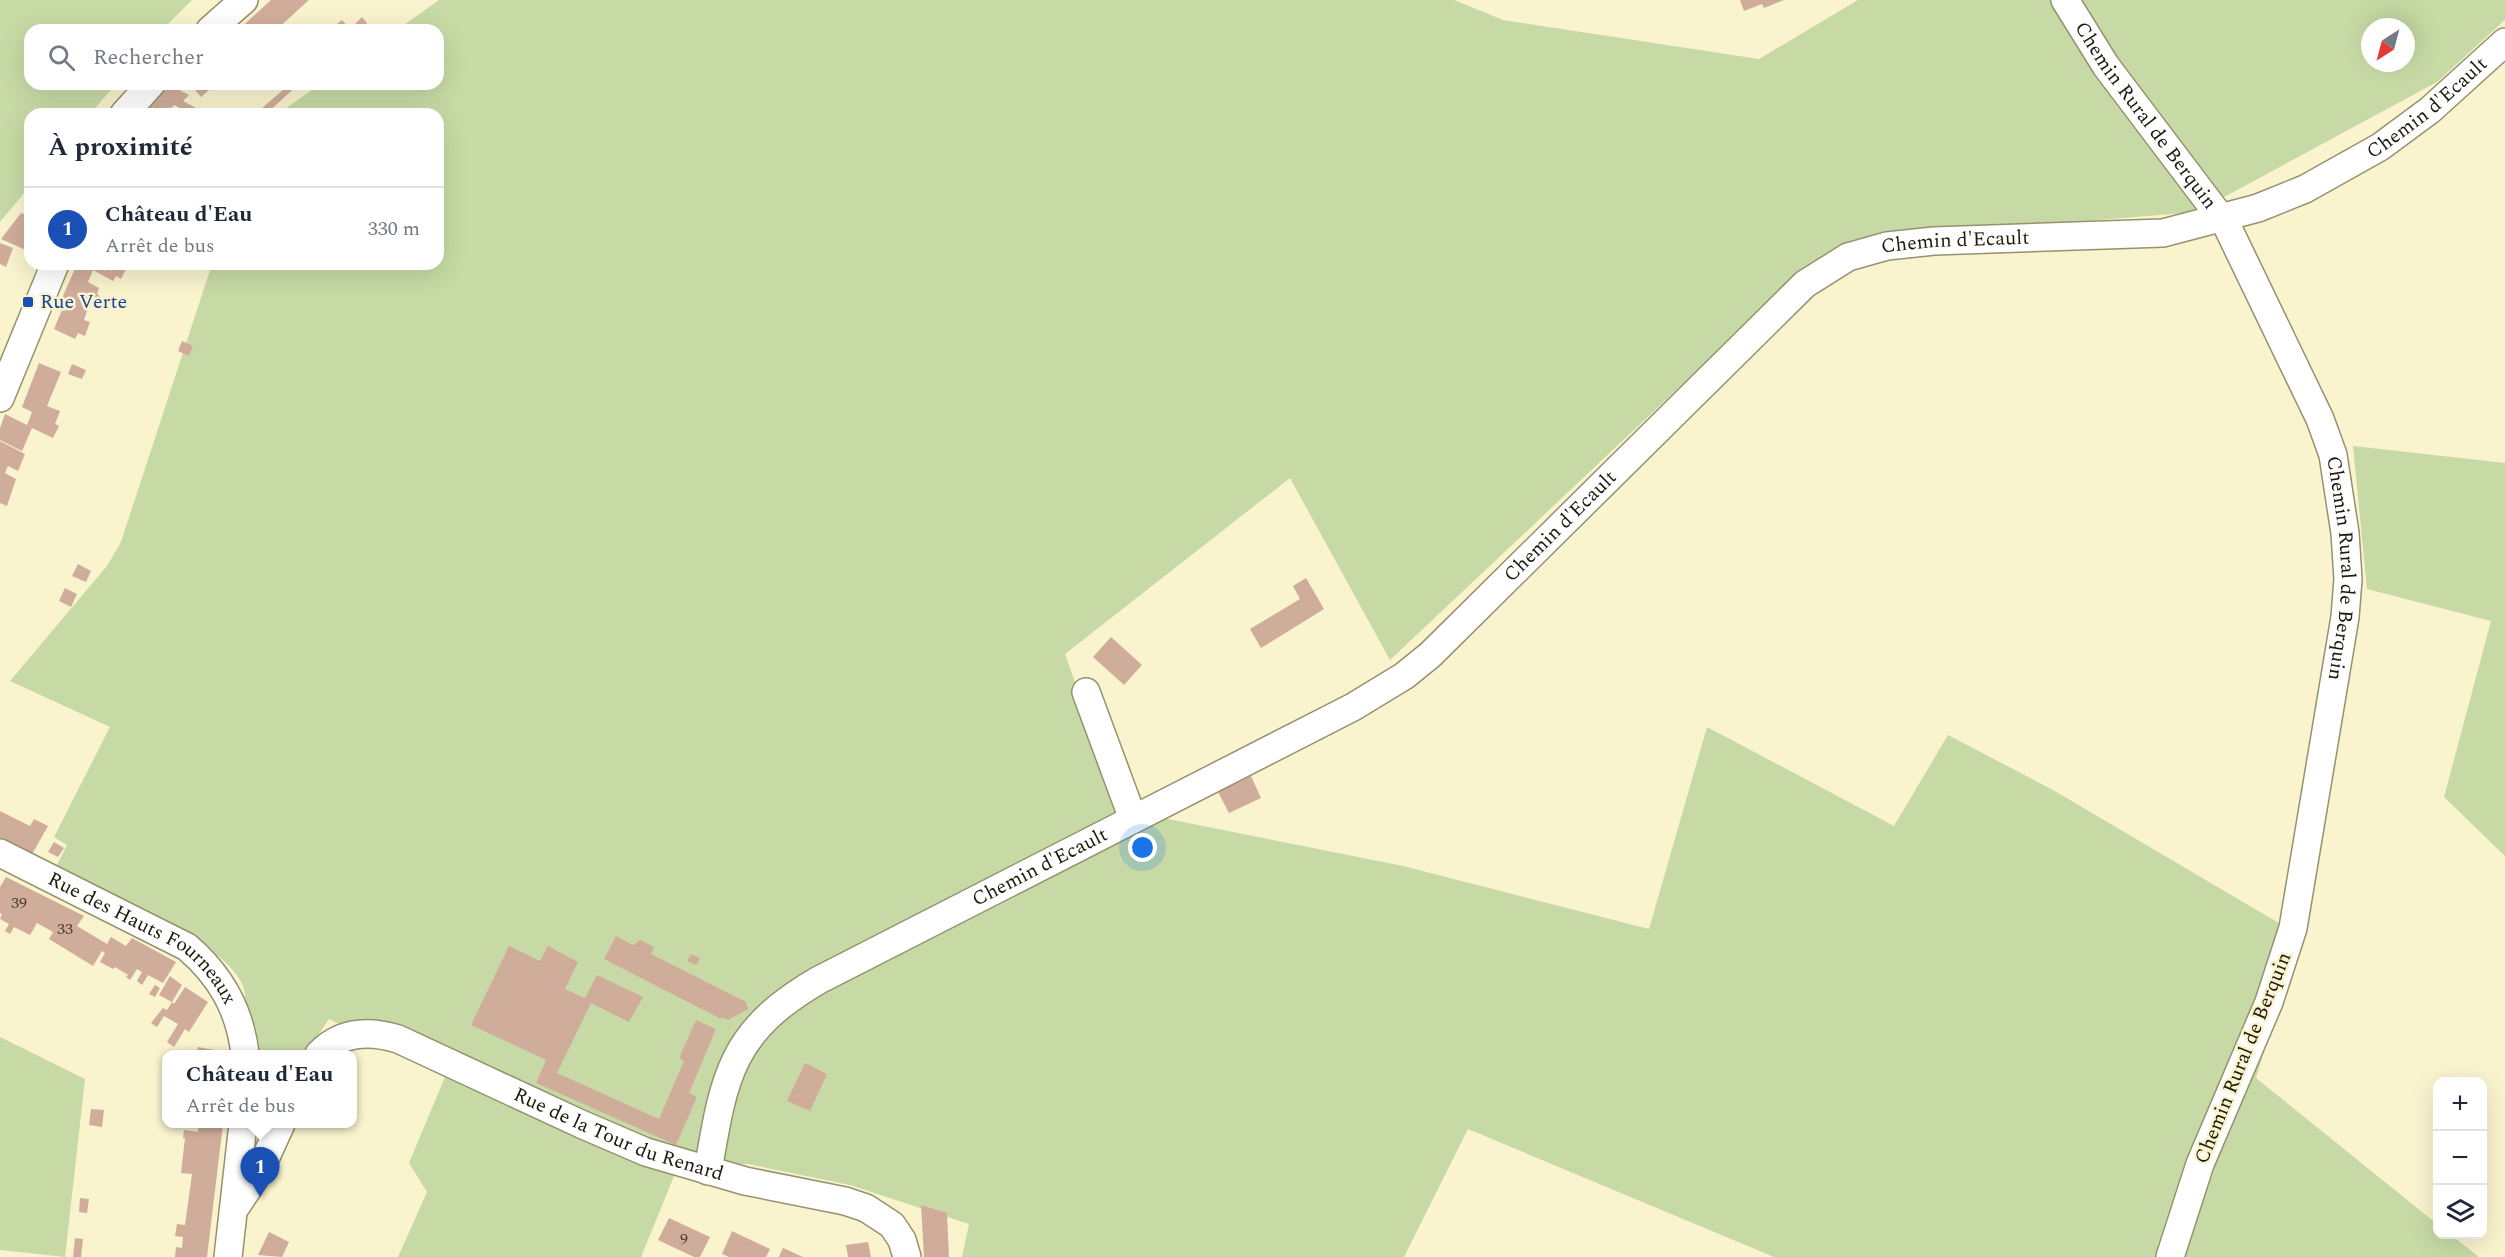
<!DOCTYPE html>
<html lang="fr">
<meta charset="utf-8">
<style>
body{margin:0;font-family:Spectral,serif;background:#f6f6f7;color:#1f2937}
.controls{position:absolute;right:18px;bottom:18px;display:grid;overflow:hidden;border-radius:12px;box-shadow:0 6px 24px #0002}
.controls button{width:54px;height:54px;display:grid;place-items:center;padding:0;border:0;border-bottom:2px solid #e0e1e3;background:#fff;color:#1f2937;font:30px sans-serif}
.compass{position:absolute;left:2361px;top:18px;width:54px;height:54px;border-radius:50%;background:#fff;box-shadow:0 6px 24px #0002;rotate:216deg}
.you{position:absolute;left:1143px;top:848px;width:21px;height:21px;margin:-15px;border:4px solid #fff;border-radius:50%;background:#1a73e8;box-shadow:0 0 0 9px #1a73e833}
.badge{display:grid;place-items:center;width:39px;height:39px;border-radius:50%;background:#0f766e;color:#fff;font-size:20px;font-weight:700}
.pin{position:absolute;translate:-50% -50px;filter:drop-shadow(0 2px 3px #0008)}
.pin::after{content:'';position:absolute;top:32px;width:21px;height:18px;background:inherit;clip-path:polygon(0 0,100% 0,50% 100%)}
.popup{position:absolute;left:162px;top:1050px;width:195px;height:78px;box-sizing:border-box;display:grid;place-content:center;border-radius:12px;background:#fff;filter:drop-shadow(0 2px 4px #0005);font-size:20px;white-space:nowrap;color:#747a83}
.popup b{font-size:22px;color:#1f2937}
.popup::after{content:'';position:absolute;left:50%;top:100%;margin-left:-12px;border:12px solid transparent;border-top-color:#fff}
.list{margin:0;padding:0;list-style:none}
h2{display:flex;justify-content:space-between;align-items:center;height:78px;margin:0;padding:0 24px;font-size:26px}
h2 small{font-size:20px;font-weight:400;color:#747a83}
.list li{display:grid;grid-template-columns:39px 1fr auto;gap:18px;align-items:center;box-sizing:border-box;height:84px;padding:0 24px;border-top:2px solid #e0e1e3}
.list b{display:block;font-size:22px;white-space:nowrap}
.list p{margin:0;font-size:20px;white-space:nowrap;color:#747a83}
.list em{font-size:20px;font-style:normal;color:#747a83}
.icon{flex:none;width:33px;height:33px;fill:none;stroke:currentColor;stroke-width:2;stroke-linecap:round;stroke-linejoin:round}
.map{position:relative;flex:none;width:2505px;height:1257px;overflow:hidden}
.search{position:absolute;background:#fff;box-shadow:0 6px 24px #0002;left:24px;top:24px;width:420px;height:66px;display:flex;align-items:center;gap:15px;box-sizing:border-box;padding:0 21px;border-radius:18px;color:#747a83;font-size:22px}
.panel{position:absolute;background:#fff;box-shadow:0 6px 24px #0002;left:24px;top:108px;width:420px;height:162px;border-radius:18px}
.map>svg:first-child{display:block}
.green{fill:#c7daa5;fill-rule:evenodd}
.building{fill:#d0ad9b}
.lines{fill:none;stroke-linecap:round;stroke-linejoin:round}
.minor-casing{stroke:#96916e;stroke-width:30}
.minor{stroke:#fff;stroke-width:27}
.transit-dot{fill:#1a4fb4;stroke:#f9f3ce;stroke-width:2}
.labels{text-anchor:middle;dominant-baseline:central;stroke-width:5;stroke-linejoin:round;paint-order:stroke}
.number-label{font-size:16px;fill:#4a3f30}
.street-label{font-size:20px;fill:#1d1a0d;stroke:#f9f3ce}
.transit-label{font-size:20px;fill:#164399;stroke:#f9f3ce;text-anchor:start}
</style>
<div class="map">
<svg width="2505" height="1257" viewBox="0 0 2505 1257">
<rect width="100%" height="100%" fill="#f9f3ce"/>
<!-- green -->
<g class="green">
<path d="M0 0H192L162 30H30V84H116L90 114H30V186L0 222Z"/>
<path d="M439 0H1454L1503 20 1759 59 1858 0H2505V20L2437 82 2226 196 2185 213 1851 240 1791 282 1390 660 1290 478 1065 654 1118 804 1163 818 1403 866 1649 929 1707 727 1894 826 1948 735 2053 790 2299 935 2256 1078 2437 1224 2438 1234 2451 1235 2479 1257H1774L1468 1129 1404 1257H962L969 1224 850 1185 748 1164 711 1165 674 1176 641 1257H398L427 1192 409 1163 445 1077 329 1019 305 1054H247C246 1038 248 999 243 986 226 941 100 889 56 867L67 845 54 837 110 727 10 681 107 566 121 542 212 264H438V114H278L320 84H438V30H397ZM2370 27H2406V63H2370Z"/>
<path d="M2353 446 2505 463V856L2444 797 2491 621 2367 589Z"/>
<path d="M0 1037 85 1079 65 1257 0 1250Z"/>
</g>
<!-- building -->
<g class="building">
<path d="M271 0H309L276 30H238Z"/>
<path d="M1740 0H1784L1764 8 1762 4 1744 11Z"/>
<path d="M362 17 367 23 359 30H343L337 24 342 20 350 29Z"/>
<path d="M190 84H216L201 97Z"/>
<path d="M290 84H299L266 114H255Z"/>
<path d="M170 85 189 95 183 101 200 110 198 114H191L174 105 166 114H141L156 95 159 97Z"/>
<path d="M21 213 30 216V252L1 239Z"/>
<path d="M0 243 13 248 6 267 0 264Z"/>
<path d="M77 264H95L106 271 107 268 111 271 114 264 127 267 121 279 116 276 113 281 93 270 88 282 99 288 97 294 100 296 98 299 92 295 84 320 90 322 85 336 78 333 75 339 54 329 64 305 60 303Z"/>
<path d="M182 341 193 346 189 356 178 351Z"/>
<path d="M39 363 61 372 47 406 60 411 55 424 59 426 53 438 32 428 22 451 0 440V428L5 414 27 425 32 412 22 407Z"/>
<path d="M72 364 86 370 82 379 68 374Z"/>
<path d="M0 441 25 454 18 471 8 466 5 473 16 479 7 506 0 503Z"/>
<path d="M78 564 91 571 86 582 72 576Z"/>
<path d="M1306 578 1324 609 1261 648 1250 629 1300 599 1293 586Z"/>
<path d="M65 588 77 594 71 607 59 601Z"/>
<path d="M1111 637 1142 665 1124 685 1093 657Z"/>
<path d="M1251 776 1261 798 1229 813 1218 792Z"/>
<path d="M0 811 30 826 34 819 48 826 31 856 0 839Z"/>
<path d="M54 842 64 848 58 857 48 852Z"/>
<path d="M6 877 84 916 77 926 107 944 111 937 126 946 132 938 176 962 163 983 148 975 142 985 137 981 142 972 137 969 130 980 126 977 128 975 115 967 113 969 100 962 105 953 102 951 93 966 49 939 53 932 37 923 30 935 14 927 10 934 5 931 9 924 0 919 2 914 0 913V887Z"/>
<path d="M616 936 633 945 640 940 654 947 651 954 746 1002 748 1009 728 1020 722 1017 721 1019 604 959Z"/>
<path d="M509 946 540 961 548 946 578 962 565 989 585 998 597 975 643 997 629 1022 591 1003 557 1073 659 1119 684 1061 679 1058 696 1020 716 1029 689 1093 697 1097 676 1145 536 1083 546 1060 471 1025Z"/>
<path d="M691 954 700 958 696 965 687 961Z"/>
<path d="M170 976 182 985 172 1002 159 995Z"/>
<path d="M155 985 160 988 155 997 149 994Z"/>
<path d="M185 987 208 1002 189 1032 185 1029 174 1047 167 1042 178 1024 164 1016 157 1027 151 1023 163 1008 167 1010 172 1002 174 1004Z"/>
<path d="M198 1047 220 1051V1054H197Z"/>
<path d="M805 1063 827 1074 810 1111 787 1101Z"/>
<path d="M91 1109 104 1110 102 1127 89 1125Z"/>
<path d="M199 1124H223L207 1257H175L176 1247 182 1248 183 1237 175 1236 177 1224 185 1225 192 1174 181 1173 185 1138H183L184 1130 198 1132Z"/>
<path d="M80 1198 89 1199 87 1213 79 1212Z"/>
<path d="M921 1205 947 1213 949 1257H924Z"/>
<path d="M669 1218 710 1237 700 1257H694L658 1240Z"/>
<path d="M732 1231 770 1249 766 1257H729L722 1254Z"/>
<path d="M269 1232 289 1242 282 1257 258 1255Z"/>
<path d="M75 1238 83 1239 81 1257H73Z"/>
<path d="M868 1242 871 1257H848L846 1245Z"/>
<path d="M783 1248 803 1257H779Z"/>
</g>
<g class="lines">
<!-- minor casing -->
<g class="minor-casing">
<g id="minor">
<path id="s1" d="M2065 0 2106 66 2227 226 2320 419 2333 455 2345 533 2348 579 2345 617 2293 928 2269 1002 2200 1164 2170 1257"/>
<path d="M210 30 244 0"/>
<path d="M124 114 151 84"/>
<path d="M0 398 55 264"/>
<path d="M1086 692 1133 819"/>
<path id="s2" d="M0 853 187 947C221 976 240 1010 245 1054"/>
<path id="s3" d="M319 1054C341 1031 369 1030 398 1039L581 1124 646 1152 745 1181 845 1201 866 1208 892 1225 902 1240 907 1257"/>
<path id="s4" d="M708 1171C724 1075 731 1031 819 980L1353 707 1404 676 1430 655 1805 284 1848 257 1887 246 1934 241 2163 233 2258 208 2305 189 2380 147 2430 110 2505 42"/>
<path d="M237 1205 260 1170 281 1124"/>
<path d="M228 1257 243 1124"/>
</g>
</g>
<!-- minor -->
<use href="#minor" class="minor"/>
</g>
<!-- markers -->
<rect class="transit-dot" x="22" y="296" width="12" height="12" rx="3"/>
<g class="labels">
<!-- number labels -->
<g class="number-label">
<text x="19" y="903">39</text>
<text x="65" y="929">33</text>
<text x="684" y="1239">9</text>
</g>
<!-- street labels -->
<g class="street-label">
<text stroke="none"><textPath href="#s4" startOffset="2116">Chemin d'Ecault</textPath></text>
<text stroke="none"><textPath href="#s1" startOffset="141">Chemin Rural de Berquin</textPath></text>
<text stroke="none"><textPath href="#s4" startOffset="1612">Chemin d'Ecault</textPath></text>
<text stroke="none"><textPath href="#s4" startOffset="1108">Chemin d'Ecault</textPath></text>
<text stroke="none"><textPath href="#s1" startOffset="645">Chemin Rural de Berquin</textPath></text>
<text stroke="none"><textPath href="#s4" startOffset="480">Chemin d'Ecault</textPath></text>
<text stroke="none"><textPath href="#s2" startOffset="168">Rue des Hauts Fourneaux</textPath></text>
<text transform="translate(2243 1058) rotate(-68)">Chemin Rural de Berquin</text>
<text stroke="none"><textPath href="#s3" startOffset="326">Rue de la Tour du Renard</textPath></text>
</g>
<!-- transit labels -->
<g class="transit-label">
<text x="40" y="302">Rue Verte</text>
</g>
</g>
</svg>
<div class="controls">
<button>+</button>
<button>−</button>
<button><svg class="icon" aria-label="layers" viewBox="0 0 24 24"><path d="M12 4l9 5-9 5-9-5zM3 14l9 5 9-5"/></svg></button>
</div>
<svg class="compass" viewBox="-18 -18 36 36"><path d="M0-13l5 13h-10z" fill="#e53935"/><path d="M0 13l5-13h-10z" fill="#747a83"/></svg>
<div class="you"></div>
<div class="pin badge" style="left:260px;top:1197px;background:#1a4fb4">1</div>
<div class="popup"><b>Château d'Eau</b>Arrêt de bus</div>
<div class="search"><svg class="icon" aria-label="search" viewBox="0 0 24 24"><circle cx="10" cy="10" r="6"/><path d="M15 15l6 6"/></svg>Rechercher</div>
<section class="panel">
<h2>À proximité<small></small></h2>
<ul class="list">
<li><span class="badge" style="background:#1a4fb4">1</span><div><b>Château d'Eau</b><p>Arrêt de bus</p></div><em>330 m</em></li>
</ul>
</section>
</div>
